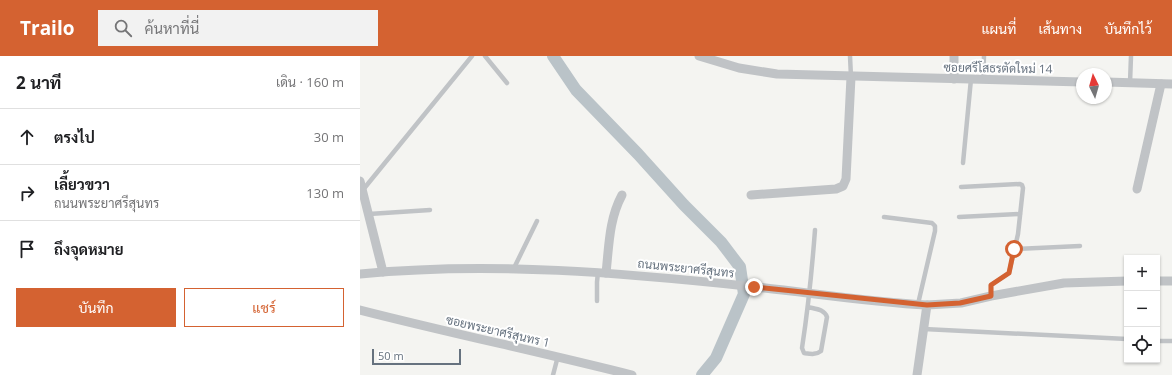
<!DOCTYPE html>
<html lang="th">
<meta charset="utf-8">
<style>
body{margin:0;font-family:"Open Sans",Sarabun,sans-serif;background:#f2f2f2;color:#202124}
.controls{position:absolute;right:12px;bottom:12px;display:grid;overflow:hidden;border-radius:0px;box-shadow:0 1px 3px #0004}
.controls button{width:36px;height:36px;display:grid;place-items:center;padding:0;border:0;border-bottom:1px solid #e0e0e0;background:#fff;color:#202124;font:20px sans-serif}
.compass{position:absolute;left:716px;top:12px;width:36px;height:36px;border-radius:50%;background:#fff;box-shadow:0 1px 3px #0004;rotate:355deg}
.scale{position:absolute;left:12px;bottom:10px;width:89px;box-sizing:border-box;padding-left:4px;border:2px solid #66727f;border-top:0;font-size:11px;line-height:14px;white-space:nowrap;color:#66727f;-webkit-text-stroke:3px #fff;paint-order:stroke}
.stop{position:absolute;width:12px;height:12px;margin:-9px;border:3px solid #d46231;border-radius:50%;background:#fff}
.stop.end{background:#d46231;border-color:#fff;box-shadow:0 1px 4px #0008}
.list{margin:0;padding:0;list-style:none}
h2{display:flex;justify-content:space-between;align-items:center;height:52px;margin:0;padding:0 16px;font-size:17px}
h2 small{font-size:13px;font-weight:400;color:#757577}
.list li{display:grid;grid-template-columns:26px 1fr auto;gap:12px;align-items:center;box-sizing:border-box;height:56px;padding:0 16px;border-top:1px solid #e0e0e0}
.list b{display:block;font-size:15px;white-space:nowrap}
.list p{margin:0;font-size:13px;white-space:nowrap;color:#757577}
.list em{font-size:13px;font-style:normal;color:#757577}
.actions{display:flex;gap:8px;padding:12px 16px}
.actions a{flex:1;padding:9px 0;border:1px solid #d46231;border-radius:0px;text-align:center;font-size:14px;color:#d46231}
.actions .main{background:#d46231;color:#fff}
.icon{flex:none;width:22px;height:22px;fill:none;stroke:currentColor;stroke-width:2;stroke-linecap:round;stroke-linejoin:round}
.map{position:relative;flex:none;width:812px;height:319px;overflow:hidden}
header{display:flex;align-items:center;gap:24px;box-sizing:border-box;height:56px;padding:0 20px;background:#d46231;color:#fff}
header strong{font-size:19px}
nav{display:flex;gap:22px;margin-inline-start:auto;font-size:14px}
.search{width:280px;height:36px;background:#f2f2f2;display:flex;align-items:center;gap:10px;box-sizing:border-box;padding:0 14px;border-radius:0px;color:#757577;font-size:15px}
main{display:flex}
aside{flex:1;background:#fff}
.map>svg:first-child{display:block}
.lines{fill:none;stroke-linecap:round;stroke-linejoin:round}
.canal{stroke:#bac3c8;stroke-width:12}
.service{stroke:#c0c3c6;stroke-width:4.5}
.minor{stroke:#c0c3c6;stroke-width:9}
.route{stroke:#d46231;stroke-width:5}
.labels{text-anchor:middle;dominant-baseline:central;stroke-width:4;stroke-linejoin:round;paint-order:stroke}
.street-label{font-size:12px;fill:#66727f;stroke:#fff}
</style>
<header>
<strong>Trailo</strong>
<div class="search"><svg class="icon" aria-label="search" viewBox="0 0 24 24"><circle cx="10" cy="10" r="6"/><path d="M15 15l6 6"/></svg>ค้นหาที่นี่</div>
<nav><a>แผนที่</a><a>เส้นทาง</a><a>บันทึกไว้</a></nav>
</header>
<main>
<aside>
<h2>2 นาที<small>เดิน · 160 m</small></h2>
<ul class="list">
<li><svg class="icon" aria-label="ahead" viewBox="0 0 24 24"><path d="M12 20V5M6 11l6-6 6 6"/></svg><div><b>ตรงไป</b></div><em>30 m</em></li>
<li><svg class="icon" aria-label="right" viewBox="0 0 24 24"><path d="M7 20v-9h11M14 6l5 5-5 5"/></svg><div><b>เลี้ยวขวา</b><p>ถนนพระยาศรีสุนทร</p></div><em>130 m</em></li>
<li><svg class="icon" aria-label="arrive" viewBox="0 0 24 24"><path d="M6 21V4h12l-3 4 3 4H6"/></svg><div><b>ถึงจุดหมาย</b></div></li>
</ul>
<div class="actions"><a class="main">บันทึก</a><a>แชร์</a></div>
</aside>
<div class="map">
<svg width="812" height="319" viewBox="0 0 812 319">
<rect width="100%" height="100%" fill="#f4f4f1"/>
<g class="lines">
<!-- canal -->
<path class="canal" d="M193 0 216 34 278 98 324 149 361 186 380 211 384 238 356 302 342 319"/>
<!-- service -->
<g class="service">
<path d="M125 0 147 27"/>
<path d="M490 0 491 21"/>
<path d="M623 23 624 0"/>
<path d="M770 27 771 0"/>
<path d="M603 107 611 23"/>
<path d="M601 131 660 128 662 129 663 132 658 178 649 217 631 229V240"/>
<path d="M2 135 112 0"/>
<path d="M9 158 70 154"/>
<path d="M524 161 572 167 575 170V175L558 248"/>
<path d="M599 161 660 158"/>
<path d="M655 193 720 190"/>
<path d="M154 212 177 165"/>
<path d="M237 245V226L238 216"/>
<path d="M448 251C456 253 464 253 467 261L461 295C456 299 451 298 444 297L442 292C448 253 452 214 455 174"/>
<path d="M564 273 767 283"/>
<path d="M797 285H812"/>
<path d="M193 319 198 300"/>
</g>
<!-- minor -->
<g class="minor">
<path d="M339 0 379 12 417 18 722 26"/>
<path d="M594 0V23"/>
<path d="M746 26 812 28"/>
<path d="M0 125 23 216"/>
<path d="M777 133 801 28"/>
<path d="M391 139 476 133 483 130 486 123 491 21"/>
<path d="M246 217C249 190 249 163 262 139"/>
<path d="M0 218C132 205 264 217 396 231 453 237 510 246 567 249L601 247 631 240 704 227 767 225"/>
<path d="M797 225H812"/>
<path d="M0 254C90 277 181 296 272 319"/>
<path d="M557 319 567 249"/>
</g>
</g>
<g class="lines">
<!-- route -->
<path class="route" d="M394 231 567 249 600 247 631 240V229L649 217 654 193"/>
</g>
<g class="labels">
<!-- street labels -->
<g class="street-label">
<text transform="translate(638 12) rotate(1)">ซอยศรีโสธรตัดใหม่ 14</text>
<text transform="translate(326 212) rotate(6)">ถนนพระยาศรีสุนทร</text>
<text transform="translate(138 275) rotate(13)">ซอยพระยาศรีสุนทร 1</text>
</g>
</g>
</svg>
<div class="controls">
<button>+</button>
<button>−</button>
<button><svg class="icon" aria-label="locate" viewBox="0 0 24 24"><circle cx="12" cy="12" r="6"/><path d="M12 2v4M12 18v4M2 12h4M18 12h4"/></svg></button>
</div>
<svg class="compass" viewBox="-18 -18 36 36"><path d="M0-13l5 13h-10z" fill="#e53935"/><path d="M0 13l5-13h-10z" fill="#757577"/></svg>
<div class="scale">50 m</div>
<div class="stop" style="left:654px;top:193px"></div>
<div class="stop end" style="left:394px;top:231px"></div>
</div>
</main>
